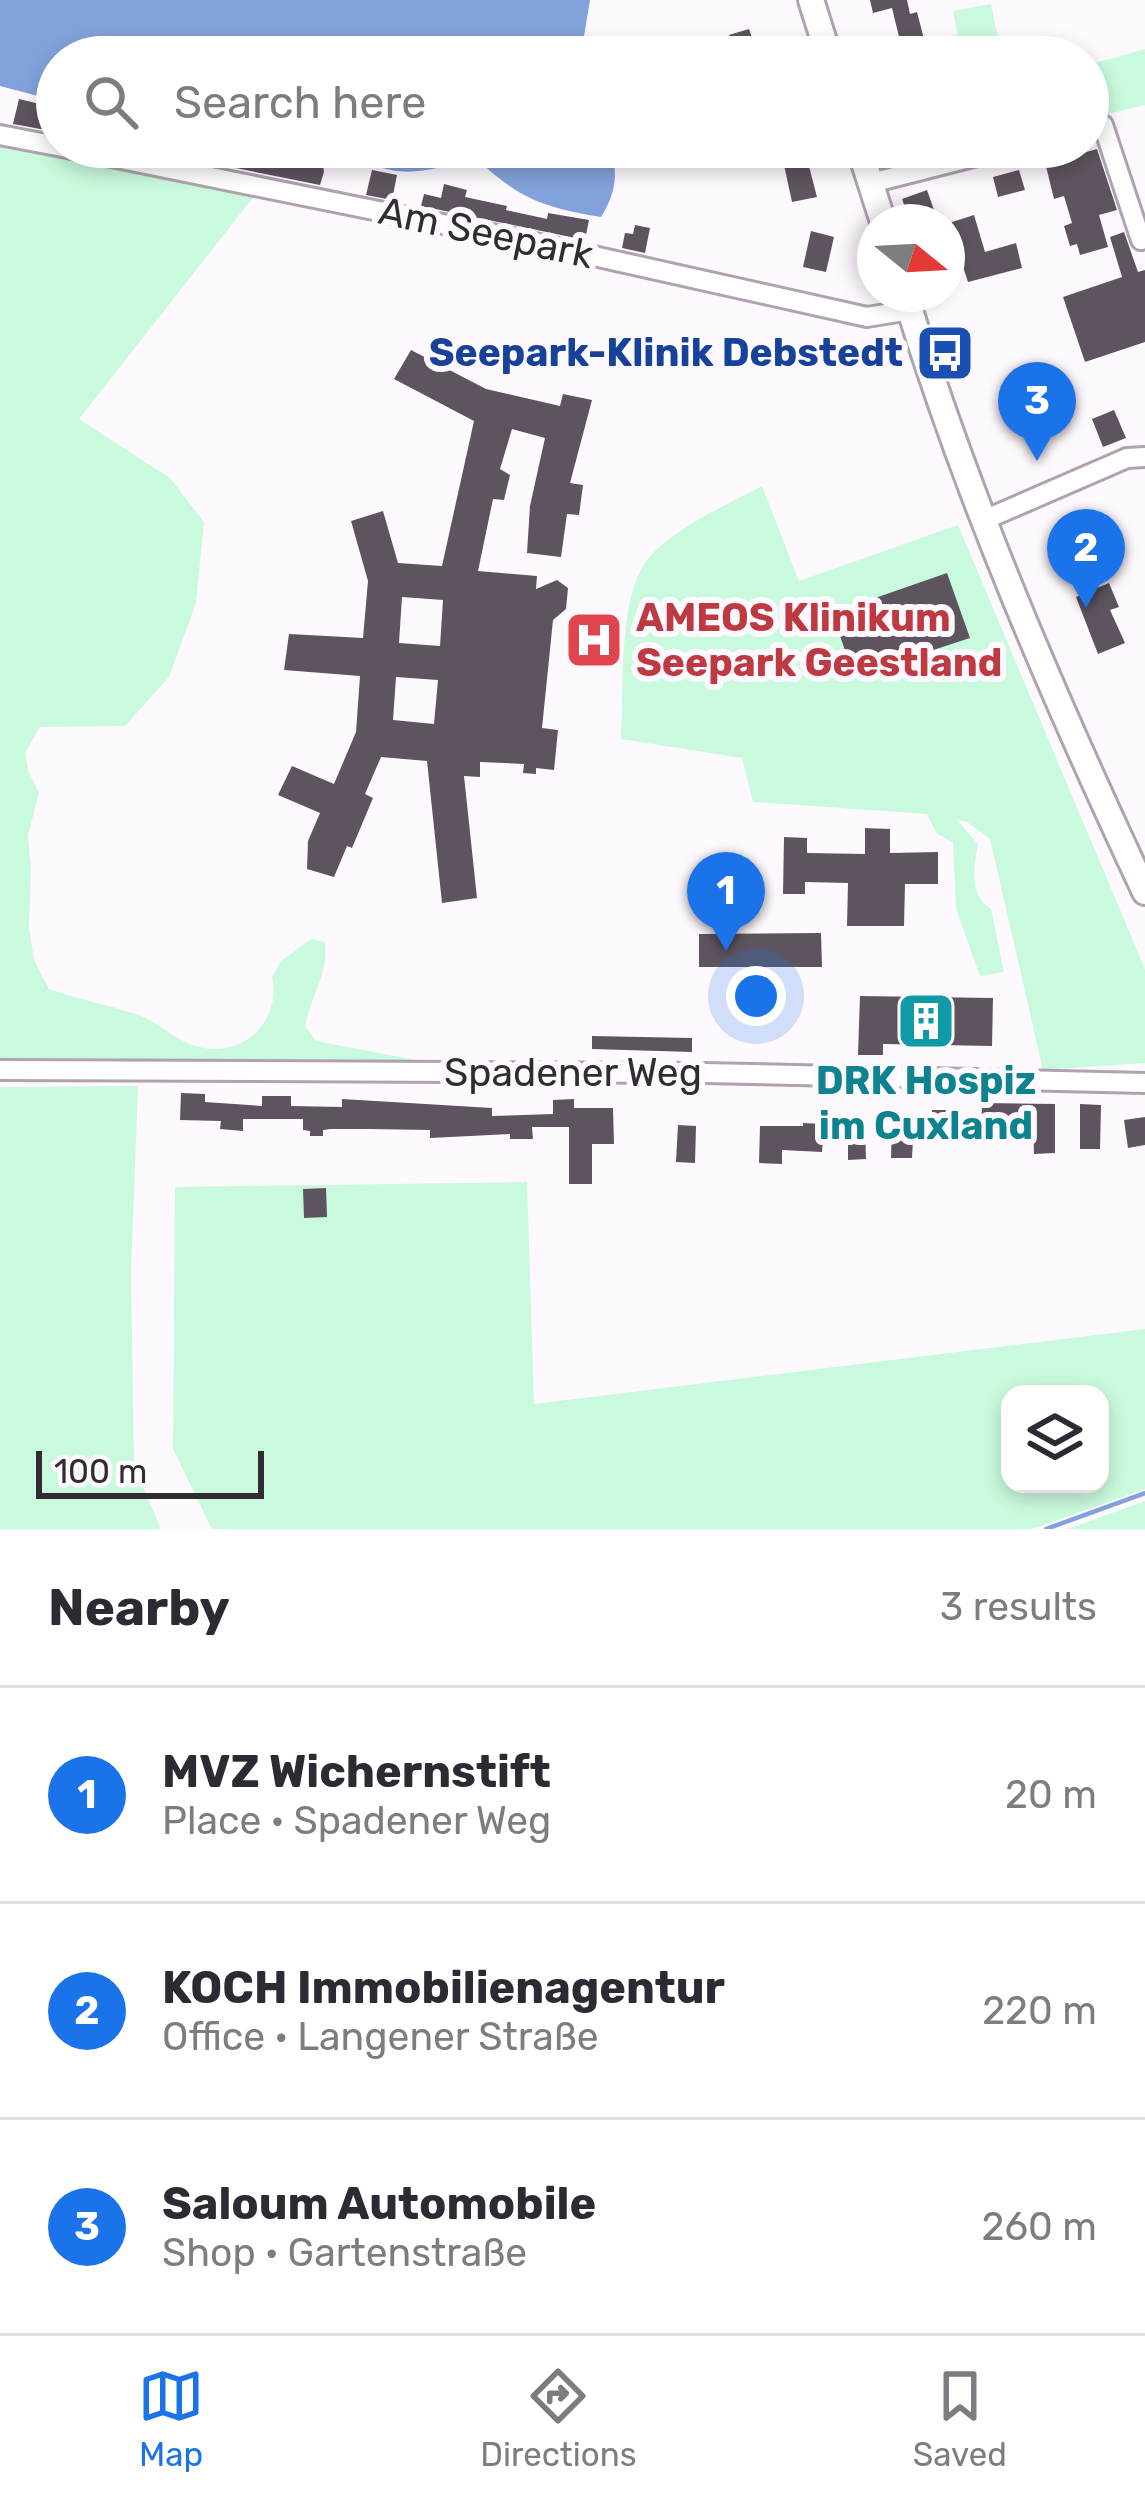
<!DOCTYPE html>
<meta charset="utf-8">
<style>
body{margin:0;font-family:Rubik,sans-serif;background:#f7f7f7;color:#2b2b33}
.controls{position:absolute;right:36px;bottom:36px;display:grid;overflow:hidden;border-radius:24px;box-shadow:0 6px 18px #0003}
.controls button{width:108px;height:108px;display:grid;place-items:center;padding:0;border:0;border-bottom:3px solid #e1e1e2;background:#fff;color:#2b2b33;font:60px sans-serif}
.compass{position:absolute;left:857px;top:204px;width:108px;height:108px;border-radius:50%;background:#fff;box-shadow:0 6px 18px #0003;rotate:108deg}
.scale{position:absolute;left:36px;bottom:30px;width:228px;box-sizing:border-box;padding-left:12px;border:6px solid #302c31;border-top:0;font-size:33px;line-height:42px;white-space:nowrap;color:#302c31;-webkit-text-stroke:9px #fef9fe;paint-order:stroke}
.you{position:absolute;left:756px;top:996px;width:42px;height:42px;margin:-30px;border:9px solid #fff;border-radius:50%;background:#1a73e8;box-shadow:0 0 0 18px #1a73e833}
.badge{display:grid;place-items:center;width:78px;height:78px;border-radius:50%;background:#1a73e8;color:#fff;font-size:39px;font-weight:700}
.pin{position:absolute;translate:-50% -99px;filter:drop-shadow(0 3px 6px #0008)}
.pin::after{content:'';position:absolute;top:63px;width:42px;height:36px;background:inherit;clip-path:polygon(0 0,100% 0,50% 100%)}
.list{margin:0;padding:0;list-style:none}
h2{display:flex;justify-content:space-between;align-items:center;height:156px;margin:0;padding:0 48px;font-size:51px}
h2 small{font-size:39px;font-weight:400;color:#7c7c81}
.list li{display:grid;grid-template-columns:78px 1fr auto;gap:36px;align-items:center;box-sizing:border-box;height:216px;padding:0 48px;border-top:3px solid #e1e1e2}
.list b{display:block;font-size:45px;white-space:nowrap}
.list p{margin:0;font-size:39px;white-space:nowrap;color:#7c7c81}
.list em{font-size:39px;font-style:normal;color:#7c7c81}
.icon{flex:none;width:66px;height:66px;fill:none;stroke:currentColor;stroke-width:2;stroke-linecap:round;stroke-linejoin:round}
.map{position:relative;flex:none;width:1145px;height:1529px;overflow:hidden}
.search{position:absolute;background:#fff;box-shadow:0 6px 18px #0003;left:36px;right:36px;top:36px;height:132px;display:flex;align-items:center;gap:30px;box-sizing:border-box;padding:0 42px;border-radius:66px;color:#7c7c81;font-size:45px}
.sheet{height:804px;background:#fff}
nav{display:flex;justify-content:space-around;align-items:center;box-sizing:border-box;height:168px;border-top:3px solid #e1e1e2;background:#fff;font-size:33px;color:#7c7c81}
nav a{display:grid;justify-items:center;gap:6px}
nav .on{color:#1a73e8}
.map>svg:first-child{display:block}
.green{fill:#cafadd;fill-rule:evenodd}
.water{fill:#83a2dd}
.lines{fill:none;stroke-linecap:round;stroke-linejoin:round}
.stream{stroke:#83a2dd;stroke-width:4.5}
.building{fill:#5e545f;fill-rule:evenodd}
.street-casing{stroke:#afa3b0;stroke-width:24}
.secondary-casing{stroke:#afa3b0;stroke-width:30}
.street{stroke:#fff;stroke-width:18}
.secondary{stroke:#fff;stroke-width:24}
.labels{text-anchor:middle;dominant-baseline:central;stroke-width:12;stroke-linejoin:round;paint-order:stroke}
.street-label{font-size:39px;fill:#302c31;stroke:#fef9fe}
.transit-label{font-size:39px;font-weight:bold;fill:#164399;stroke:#fef9fe;text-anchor:end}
.health-label{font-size:39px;font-weight:bold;fill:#be3a42;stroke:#fef9fe;text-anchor:start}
.culture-label{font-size:39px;font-weight:bold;fill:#0d838f;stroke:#fef9fe}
</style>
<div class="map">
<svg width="1145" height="1529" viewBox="0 0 1145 1529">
<rect width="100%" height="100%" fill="#fef9fe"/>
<!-- green -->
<g class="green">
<path d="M991 4 1002 57H962L953 11Z"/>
<path d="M1145 49V105L1088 119V65Z"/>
<path d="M0 144 255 195 79 419 170 478 204 522 196 603 169 677 125 726 40 727 25 753 28 770 39 793 28 835 31 868 29 928 34 960 49 989C79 1000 111 1005 141 1016 161 1024 176 1041 199 1047 243 1058 282 1021 272 977L281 961 311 939 325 942C329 972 311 996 305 1026L316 1041 431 1063H0Z"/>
<path d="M762 486 799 581 958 525 1145 969V1063L1043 1070 990 839 967 822 957 820 978 844C974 867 968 894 991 909L1004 972 980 976 956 909 953 842 937 834 927 814 753 802 742 758 621 739C624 693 618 601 645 563 668 530 727 505 762 486Z"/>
<path d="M138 1086 131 1273 134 1465 161 1529H0V1087Z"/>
<path d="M527 1182 534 1404 1145 1329V1489L1032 1529H212L173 1449 175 1187ZM1010 1394H1100V1484H1010Z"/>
<path d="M1145 1501V1529H1068Z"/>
</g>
<!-- water -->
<g class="water">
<path d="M0 0H590L584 36 589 57H57V101L0 86Z"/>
<path d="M340 147H611C618 175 616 193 601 217 543 207 519 199 476 158 418 174 393 182 340 147Z"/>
</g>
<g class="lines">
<!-- stream -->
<path class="stream" d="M1046 1529 1145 1493"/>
</g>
<!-- building -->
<g class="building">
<path d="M870 0H907L910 14 917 12 924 39 901 45 892 8 873 13Z"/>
<path d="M749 29 754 43 764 40 769 57H735L729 35Z"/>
<path d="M19 99 57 108V132L13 124Z"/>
<path d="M217 147H261L260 152 300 160 309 147H320L324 172 320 185 236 168 213 162Z"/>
<path d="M786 147H804L817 197 792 202 784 165 788 164Z"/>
<path d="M1078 149 1079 154 1097 149 1117 210 1099 215 1108 247 1080 255 1077 244 1070 246 1064 226 1072 223 1064 196 1054 199 1044 158Z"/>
<path d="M372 170 397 175 392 200 366 195Z"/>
<path d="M1019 170 1025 190 998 197 993 177Z"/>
<path d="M444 184 467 190 465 197 507 206 506 210 547 219 548 213 589 220 585 240 421 206 424 194 441 198Z"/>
<path d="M927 190 934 210 909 219 902 199Z"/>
<path d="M974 215 985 252 1016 243 1022 268 968 282 949 223Z"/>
<path d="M635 225 650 228 645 253 622 248 625 233 633 234Z"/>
<path d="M811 231 834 237 826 272 803 267Z"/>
<path d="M1124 232 1138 272 1145 270V342L1085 362 1063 297 1122 277 1110 237Z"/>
<path d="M411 350 486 389 560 406 563 394 592 400 570 483 583 485 579 515 567 514 561 557 527 553 530 506 545 438 512 429 500 469 510 475 504 500 493 499 478 571 537 576 536 589 557 580 568 588 566 609 553 620 542 728 558 730 554 770 536 768V774L523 773 524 764 480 762V777L464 776 477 898 442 903 427 761 381 757 365 794 373 798 352 848 347 846 334 877 307 869 308 841 320 813 278 795 292 766 334 784 356 732 360 676 284 670 289 634 363 638 368 581 351 521 383 511 398 563 442 566 474 421 394 379ZM402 597 443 600 440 646 399 643ZM396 677 438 680 434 724 393 720Z"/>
<path d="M1114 410 1126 438 1103 447 1092 419Z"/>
<path d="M1078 516 1095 563 1073 572 1055 525Z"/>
<path d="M947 573 970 638 854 676 832 613Z"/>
<path d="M1109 583 1119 607 1110 610 1125 643 1098 654 1076 597Z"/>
<path d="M865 828 890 829V853L938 852V884H905L904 926H847L848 883 805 882V894H783L784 837 807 838V853L865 854Z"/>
<path d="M821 933 822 967H699V934Z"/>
<path d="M860 996 993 998 992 1046 883 1044V1055H858Z"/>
<path d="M592 1036 692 1038V1052L592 1049Z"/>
<path d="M181 1093 205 1094V1102L262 1106V1096H291V1106L342 1107V1099L492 1108V1116L553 1114V1100L574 1099V1108H613L614 1144H592V1184H569V1127H532L533 1139H510V1134L430 1138V1130L369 1129H331L323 1130V1136H310V1131L303 1130V1119H243V1131L220 1129 221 1121 180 1120Z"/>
<path d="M982 1103 1055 1104V1153L1034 1154 1033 1122H1000V1139L981 1138Z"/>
<path d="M1080 1104 1101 1105 1100 1149H1080Z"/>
<path d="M932 1110H952V1138L913 1139 912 1158H891L892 1126 933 1127Z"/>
<path d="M1145 1117V1145L1128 1148 1124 1120Z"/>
<path d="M803 1123 824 1124 822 1152 782 1150V1164L759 1163 760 1126H803Z"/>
<path d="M678 1125 696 1126 695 1163 676 1162Z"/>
<path d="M848 1128H865L866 1159 848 1160Z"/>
<path d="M326 1188 327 1217 304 1218 303 1189Z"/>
</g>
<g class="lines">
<!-- street casing -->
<g class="street-casing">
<g id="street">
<path d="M1088 129 1103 125 1141 240 1145 239"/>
<path d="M0 135 57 146"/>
<path d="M62 147 522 240 867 317 910 310"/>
<path d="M871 183 1012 147"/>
<path d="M984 520 1127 458 1145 457"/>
<path d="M0 1070 705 1073 1145 1083"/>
</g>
</g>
<!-- secondary casing -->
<g class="secondary-casing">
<g id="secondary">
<path d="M811 0 829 57"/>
<path d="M859 147 883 222"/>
<path d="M905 294C968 500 1054 698 1145 892"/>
</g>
</g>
<!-- street -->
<use href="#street" class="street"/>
<!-- secondary -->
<use href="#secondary" class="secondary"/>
</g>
<!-- icons -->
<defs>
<g id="bus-square" transform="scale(3)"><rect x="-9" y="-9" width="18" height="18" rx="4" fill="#1a4fb4" stroke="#fef9fe"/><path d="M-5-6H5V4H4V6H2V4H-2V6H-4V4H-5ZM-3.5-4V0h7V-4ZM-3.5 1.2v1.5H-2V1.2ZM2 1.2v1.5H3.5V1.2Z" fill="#fff"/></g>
<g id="hospital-square" transform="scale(3)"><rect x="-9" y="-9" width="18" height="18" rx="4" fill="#e0444e" stroke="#fef9fe"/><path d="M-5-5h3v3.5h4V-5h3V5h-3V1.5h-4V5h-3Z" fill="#fff"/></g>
<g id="building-square" transform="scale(3)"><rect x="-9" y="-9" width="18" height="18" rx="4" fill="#0f9aa8" stroke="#fef9fe"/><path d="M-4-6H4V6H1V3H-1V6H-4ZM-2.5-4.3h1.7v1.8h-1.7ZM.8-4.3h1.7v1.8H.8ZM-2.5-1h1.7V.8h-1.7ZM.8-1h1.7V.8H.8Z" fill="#fff"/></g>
</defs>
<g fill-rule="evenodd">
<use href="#bus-square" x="945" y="353"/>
<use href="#hospital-square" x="594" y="640"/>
<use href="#building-square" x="926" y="1021"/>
</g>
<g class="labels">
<!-- street labels -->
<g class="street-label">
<text transform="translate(486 233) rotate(12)">Am Seepark</text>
<text x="573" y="1073">Spadener Weg</text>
</g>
<!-- transit labels -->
<g class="transit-label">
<text x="903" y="353">Seepark-Klinik Debstedt</text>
</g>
<!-- health labels -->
<g class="health-label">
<text x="636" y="618">AMEOS Klinikum<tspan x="636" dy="45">Seepark Geestland</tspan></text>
</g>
<!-- culture labels -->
<g class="culture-label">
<text x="926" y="1081">DRK Hospiz<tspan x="926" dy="45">im Cuxland</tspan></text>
</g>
</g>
</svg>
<div class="controls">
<button><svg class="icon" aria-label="layers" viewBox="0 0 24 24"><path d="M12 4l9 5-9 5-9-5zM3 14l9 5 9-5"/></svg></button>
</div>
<svg class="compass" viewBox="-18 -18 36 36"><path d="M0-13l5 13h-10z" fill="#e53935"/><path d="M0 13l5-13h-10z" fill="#7c7c81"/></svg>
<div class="scale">100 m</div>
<div class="you"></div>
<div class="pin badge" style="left:726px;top:951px">1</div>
<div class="pin badge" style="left:1086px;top:608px">2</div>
<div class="pin badge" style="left:1037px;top:461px">3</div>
<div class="search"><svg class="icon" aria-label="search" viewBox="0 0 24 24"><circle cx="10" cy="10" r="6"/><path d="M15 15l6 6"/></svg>Search here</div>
</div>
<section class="sheet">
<h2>Nearby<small>3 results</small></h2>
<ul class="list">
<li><span class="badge">1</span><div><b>MVZ Wichernstift</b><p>Place · Spadener Weg</p></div><em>20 m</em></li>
<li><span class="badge">2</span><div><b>KOCH Immobilienagentur</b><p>Office · Langener Straße</p></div><em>220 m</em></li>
<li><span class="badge">3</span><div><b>Saloum Automobile</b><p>Shop · Gartenstraße</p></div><em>260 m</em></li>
</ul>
</section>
<nav>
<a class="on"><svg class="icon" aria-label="map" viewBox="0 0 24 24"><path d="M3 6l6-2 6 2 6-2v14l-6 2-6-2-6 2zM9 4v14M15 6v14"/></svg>Map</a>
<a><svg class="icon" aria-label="directions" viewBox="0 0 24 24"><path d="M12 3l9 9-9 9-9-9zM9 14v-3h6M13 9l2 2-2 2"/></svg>Directions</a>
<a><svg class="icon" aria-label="saved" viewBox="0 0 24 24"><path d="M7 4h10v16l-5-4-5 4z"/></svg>Saved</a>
</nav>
